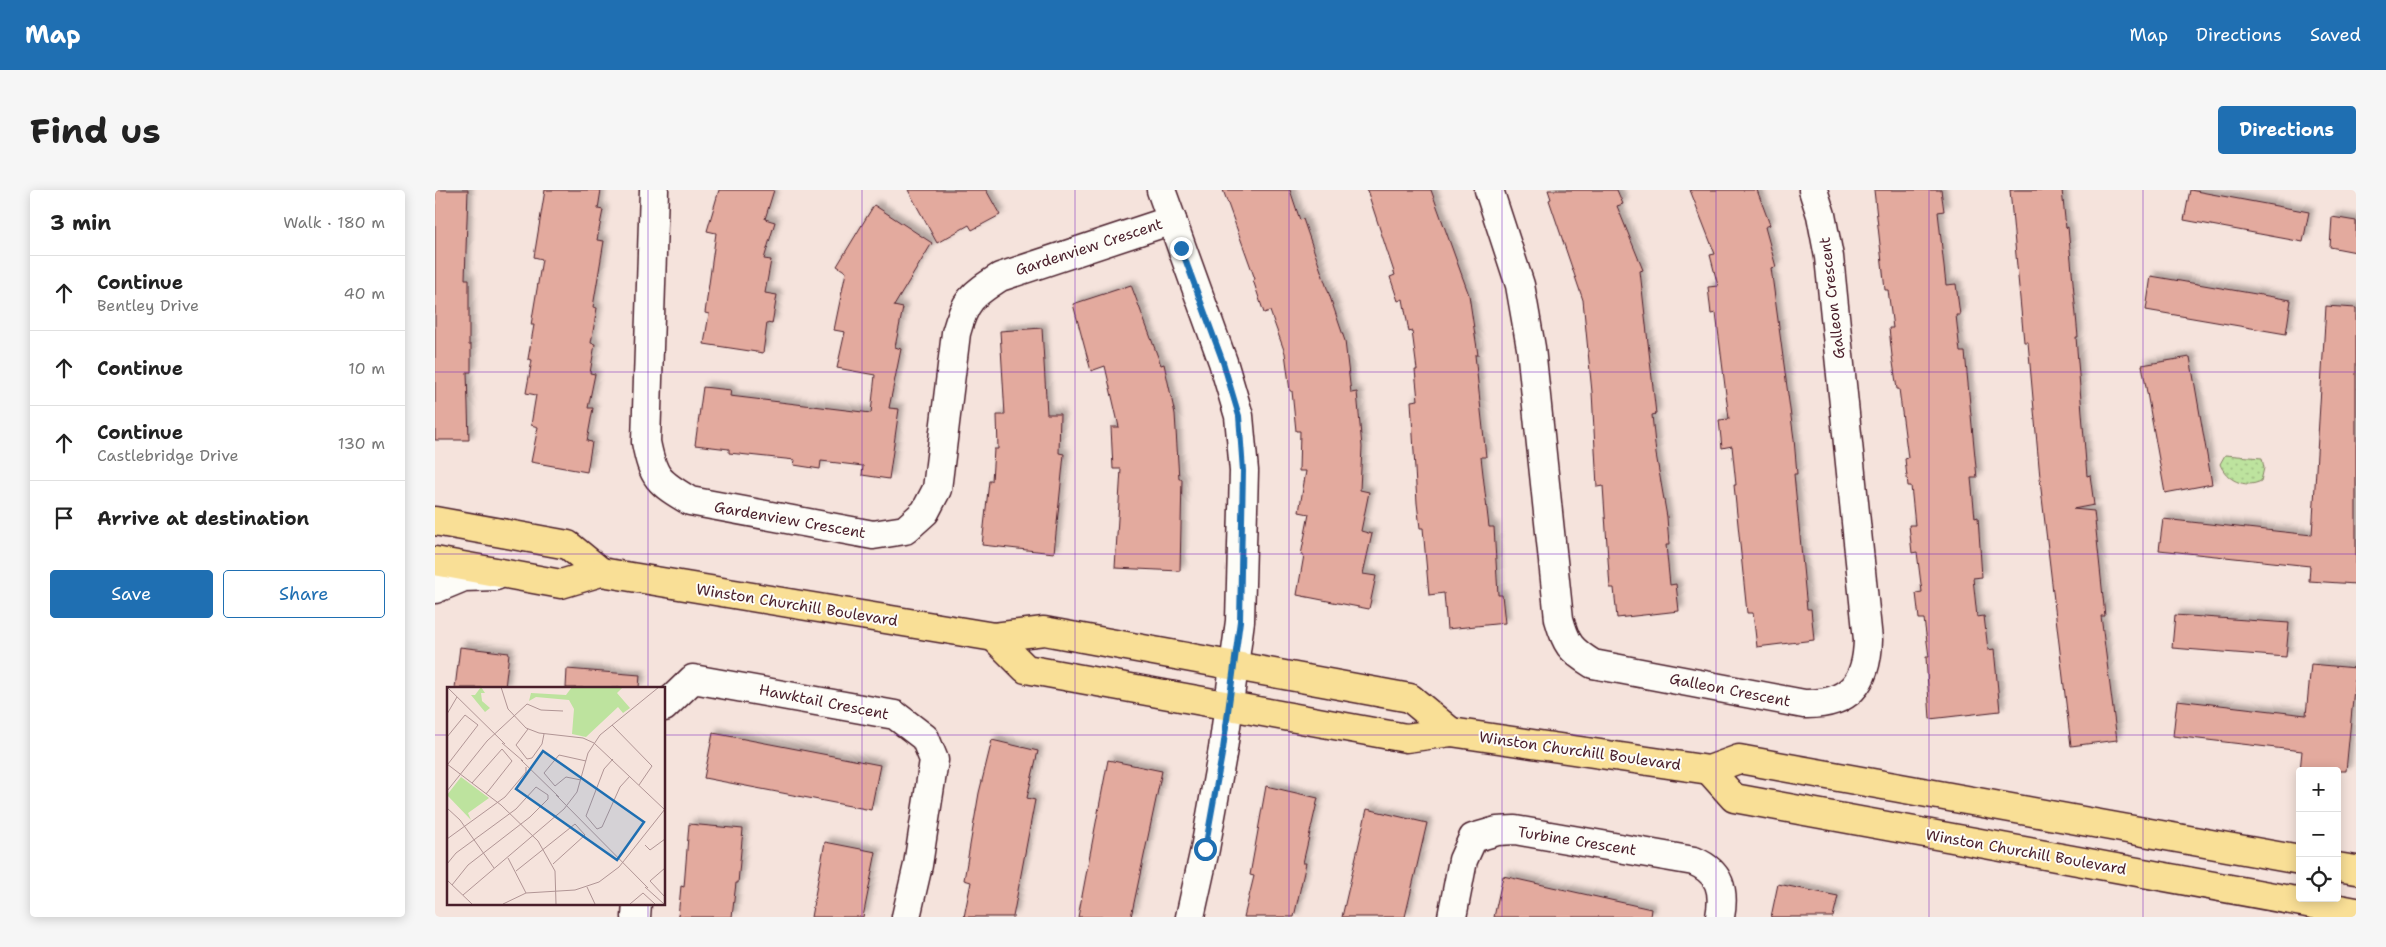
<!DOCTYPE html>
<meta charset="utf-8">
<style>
body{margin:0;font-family:"Shantell Sans",sans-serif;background:#f6f6f6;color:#222}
.controls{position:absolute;right:15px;bottom:15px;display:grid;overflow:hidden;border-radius:5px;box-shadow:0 2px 12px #0003}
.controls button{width:45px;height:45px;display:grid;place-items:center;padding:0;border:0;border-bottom:1px solid #e0e0e0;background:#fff;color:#222;font:25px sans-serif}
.stop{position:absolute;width:15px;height:15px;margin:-11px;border:4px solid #1f6fb2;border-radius:50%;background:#fff}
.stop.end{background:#1f6fb2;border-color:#fff;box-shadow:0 1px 5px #0008}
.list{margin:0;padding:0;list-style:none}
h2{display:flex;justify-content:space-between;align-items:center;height:65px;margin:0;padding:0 20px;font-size:21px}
h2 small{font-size:16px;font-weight:400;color:#767676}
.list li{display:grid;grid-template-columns:32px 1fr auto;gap:15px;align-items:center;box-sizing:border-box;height:75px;padding:0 20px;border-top:1px solid #e0e0e0}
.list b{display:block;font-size:19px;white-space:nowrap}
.list p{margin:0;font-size:16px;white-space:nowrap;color:#767676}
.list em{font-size:16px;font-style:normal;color:#767676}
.actions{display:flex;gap:10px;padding:15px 20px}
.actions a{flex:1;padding:11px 0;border:1px solid #1f6fb2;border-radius:5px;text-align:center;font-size:18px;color:#1f6fb2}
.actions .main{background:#1f6fb2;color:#fff}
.icon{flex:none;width:28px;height:28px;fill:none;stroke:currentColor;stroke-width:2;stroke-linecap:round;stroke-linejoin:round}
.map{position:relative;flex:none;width:1921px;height:727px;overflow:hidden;border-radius:5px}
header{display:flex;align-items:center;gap:30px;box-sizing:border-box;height:70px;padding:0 25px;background:#1f6fb2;color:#fff}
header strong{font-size:24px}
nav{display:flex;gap:28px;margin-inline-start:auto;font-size:18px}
.intro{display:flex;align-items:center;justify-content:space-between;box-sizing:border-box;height:120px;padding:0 30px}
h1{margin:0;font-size:35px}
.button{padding:12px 22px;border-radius:5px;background:#1f6fb2;color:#fff;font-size:18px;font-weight:700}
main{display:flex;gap:30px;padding:0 30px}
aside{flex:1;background:#fff;border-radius:5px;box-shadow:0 2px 12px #0003}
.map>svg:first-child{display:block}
.park{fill:url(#park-dots);stroke:#848164}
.building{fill:#e3aa9e;stroke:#4a1f2b;filter:url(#shadow)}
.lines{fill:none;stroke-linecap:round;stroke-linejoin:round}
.minor-casing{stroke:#4a1f2b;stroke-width:31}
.major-casing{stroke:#4a1f2b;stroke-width:31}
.minor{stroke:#fdfcf7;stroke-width:28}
.major{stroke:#f9df96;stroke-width:28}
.route{stroke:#1f6fb2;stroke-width:6}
.grid{fill:none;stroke:#7b2cbf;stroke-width:1;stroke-opacity:0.55}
.labels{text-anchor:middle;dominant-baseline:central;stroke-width:4;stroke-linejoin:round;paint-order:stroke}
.street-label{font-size:15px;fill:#4a1f2b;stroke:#fdfcf7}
.inset-road{fill:none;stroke:#b19595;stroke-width:1}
.view{fill:#1f6fb2;fill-opacity:0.15;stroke:#1f6fb2;stroke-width:2.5}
.inset-edge{fill:none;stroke:#4a1f2b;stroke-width:2.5}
</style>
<header>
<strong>Map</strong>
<nav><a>Map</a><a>Directions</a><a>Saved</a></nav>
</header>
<div class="intro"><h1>Find us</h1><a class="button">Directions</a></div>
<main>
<aside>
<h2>3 min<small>Walk · 180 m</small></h2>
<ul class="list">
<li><svg class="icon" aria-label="ahead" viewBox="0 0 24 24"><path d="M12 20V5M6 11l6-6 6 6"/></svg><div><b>Continue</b><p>Bentley Drive</p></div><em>40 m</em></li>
<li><svg class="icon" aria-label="ahead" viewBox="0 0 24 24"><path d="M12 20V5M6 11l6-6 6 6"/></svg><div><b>Continue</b></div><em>10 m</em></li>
<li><svg class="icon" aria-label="ahead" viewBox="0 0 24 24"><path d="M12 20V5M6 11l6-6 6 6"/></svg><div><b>Continue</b><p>Castlebridge Drive</p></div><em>130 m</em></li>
<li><svg class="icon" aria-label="arrive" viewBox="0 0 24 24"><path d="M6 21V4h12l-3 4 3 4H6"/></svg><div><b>Arrive at destination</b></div></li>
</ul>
<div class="actions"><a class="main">Save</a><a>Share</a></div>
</aside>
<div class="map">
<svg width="1921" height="727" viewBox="0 0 1921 727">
<defs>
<pattern id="park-dots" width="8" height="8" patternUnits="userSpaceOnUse" patternTransform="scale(1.25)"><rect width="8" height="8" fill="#bde39e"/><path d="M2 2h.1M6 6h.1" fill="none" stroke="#a4c288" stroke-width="1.8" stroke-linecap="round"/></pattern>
<filter id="shadow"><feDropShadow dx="4.5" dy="-4.5" stdDeviation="2.5" flood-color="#0004"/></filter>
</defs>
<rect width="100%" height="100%" fill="#f5e3dc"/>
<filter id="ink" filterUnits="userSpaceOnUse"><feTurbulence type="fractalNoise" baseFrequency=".02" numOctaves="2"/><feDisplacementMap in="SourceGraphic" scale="10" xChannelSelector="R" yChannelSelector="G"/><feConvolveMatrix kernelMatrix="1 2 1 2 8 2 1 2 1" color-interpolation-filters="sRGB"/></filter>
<g filter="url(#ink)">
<!-- park -->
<path class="park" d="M1790 265 1827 268 1829 278 1826 291C1810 299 1791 290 1785 274Z"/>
<!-- building -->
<g class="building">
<path d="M0 0H33L30 89H34V155H36V182H32L34 250H0Z"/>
<path d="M110 0H166L163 19 168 20 162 50 169 51 158 117 162 118 156 153 160 154 155 183 160 184 153 218H158L152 251 157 252 152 282 96 272 103 237 96 235 101 205 91 203 97 170 93 169 99 135H96L107 69 99 67Z"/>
<path d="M284 0H339L330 29 340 32 329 69 336 70 330 103 342 105 337 134 332 133 328 163 269 154 274 124 270 123 281 43 272 41Z"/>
<path d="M473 0H551L565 25 537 40 534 35 502 53Z"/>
<path d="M788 0H855L865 30 868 29 893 101 910 151 916 203 922 202 927 257 925 300 934 302 926 341 937 344 928 384 941 386 934 419 862 405 869 365H866L874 324 864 322 871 281H864L865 241H861L857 201H855L850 163 835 121 829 123 818 90 820 89Z"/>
<path d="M932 0H996L1034 105 1043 165H1040L1051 267H1046L1054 337H1059L1063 405H1067L1070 433 1012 439 1009 403 994 405 988 338H985L982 313 976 211 983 210 980 180H982L977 141 974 142 968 109 963 111 955 87 960 85Z"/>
<path d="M1113 0H1182L1188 14 1182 16 1208 80 1205 81 1221 224 1217 225 1221 264 1232 327 1234 355H1231L1235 395 1241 394 1244 421 1182 428 1179 398H1175L1168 296 1162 297 1157 202 1148 110 1114 10 1116 9Z"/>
<path d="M1255 0H1322L1335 35 1330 37 1341 77 1336 78 1359 249 1362 284H1359L1372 419H1376L1379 450 1322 457 1318 423H1312L1299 295H1301L1297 256 1287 258 1284 230 1294 229 1281 123 1276 124 1273 97 1283 96 1275 65 1280 64Z"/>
<path d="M1439 0H1506L1509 21 1503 22 1511 95 1521 94 1525 125H1521L1525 162H1530L1542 288H1536L1540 328 1543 327 1547 387 1538 388 1542 427 1549 426 1553 460 1559 459 1565 521 1495 529 1491 467H1494L1489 429H1484L1481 403 1487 402 1482 362 1477 363 1474 335H1480L1476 296H1473L1470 269 1473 268 1464 199H1462L1457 166 1454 138H1458L1453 100H1450Z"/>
<path d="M1575 0H1627L1631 38 1633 37 1643 147H1641L1652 286 1655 285 1659 315 1638 319 1659 321 1670 426H1666L1682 550 1636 556 1606 299 1593 152H1589Z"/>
<path d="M1755 0 1874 22 1868 52 1749 30Z"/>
<path d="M439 15 497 53 459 116 468 118 460 157 466 159 454 218 464 219 454 289 427 285 428 276 386 271 385 279 359 275 360 270 294 263V259L260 255 268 197 296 200 295 206 436 223 440 185 402 178 410 142 399 140 411 82 402 76Z"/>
<path d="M1897 27 1921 31V62L1895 57Z"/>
<path d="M1716 86 1856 110 1851 144 1711 120Z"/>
<path d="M696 95 726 175 729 174 740 224 744 289H747L745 381 680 378 686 279H678L676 237H684L670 176 656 181 638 114Z"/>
<path d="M1891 116 1921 118V394L1874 391 1875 376 1724 360 1728 329 1877 345Z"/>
<path d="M607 138 612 224H625L624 263 629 264 619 363 547 355 554 291H557L559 259H563L562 225H570L565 141Z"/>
<path d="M1755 167 1777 294 1730 303 1707 175Z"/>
<path d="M1740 425 1854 433 1851 467 1737 458Z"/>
<path d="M25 457 74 463 70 498H20Z"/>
<path d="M1876 474 1921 478 1911 581H1865L1867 561 1738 546 1742 510 1871 525Z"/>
<path d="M132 479 205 485 204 498H131Z"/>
<path d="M278 543 445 575 436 620 269 588Z"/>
<path d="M557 550 603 561 592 608 600 610 578 727H529L536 692 529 690 544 603Z"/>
<path d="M673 570 727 581 696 727H643Z"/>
<path d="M831 596 883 608 868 673H871L859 727H809L819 686 815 685Z"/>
<path d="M932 619 992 633 970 727H907Z"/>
<path d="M254 634 308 639 303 693H301L297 727H243L246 696 249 697Z"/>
<path d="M390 652 441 662 428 727H376Z"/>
<path d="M1068 686 1216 719 1215 727H1059Z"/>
<path d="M1343 694 1403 706 1398 727H1336Z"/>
</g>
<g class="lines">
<!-- minor casing -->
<g class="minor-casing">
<g id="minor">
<path d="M219 0 211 252C218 288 223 292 255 311L438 345 470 340 490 322 502 299 521 143C530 110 537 105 565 87L737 30"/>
<path d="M726 0 788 172 804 226 809 281 805 431 788 559 770 659 755 727"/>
<path d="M1054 0 1085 95 1096 158 1124 429C1131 454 1135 460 1158 474L1369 514C1414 515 1432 493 1433 450L1394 67 1386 25 1378 0"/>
<path d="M0 399 29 387 61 386"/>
<path d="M229 517 258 489 460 525 490 548 499 570 483 675 471 727"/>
<path d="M201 727 202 713"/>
<path d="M1017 727 1028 670 1038 648 1062 641 1080 640 1259 671C1285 682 1290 700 1285 727"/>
</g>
</g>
<!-- major casing -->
<g class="major-casing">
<g id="major">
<path d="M0 331 133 355 166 382"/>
<path d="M0 371 126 394 166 382 559 447 609 441 975 508 1016 542"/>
<path d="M559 447 591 479 971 548 1016 542 1274 580 1304 569 1865 670"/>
<path d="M1274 580 1299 608 1921 722"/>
<path d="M1902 677 1921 680"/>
</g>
</g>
<!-- minor -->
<use href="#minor" class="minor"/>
<!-- major -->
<use href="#major" class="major"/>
</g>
</g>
<g class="lines" filter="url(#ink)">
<!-- route -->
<path class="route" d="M746 58 788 172 804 226 808 281 805 431 788 559 770 659"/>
</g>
<!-- grid -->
<path class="grid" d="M213 0V498M427 0V727M640 0V727M854 0V727M1067 0V727M1281 0V727M1494 0V727M1708 0V727M0 182H1921M0 364H1921M0 545H14M229 545H1921M213 713V727"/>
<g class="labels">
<!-- street labels -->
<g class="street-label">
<text transform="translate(654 57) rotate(-18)">Gardenview Crescent</text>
<text transform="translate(1397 108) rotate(-97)">Galleon Crescent</text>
<text transform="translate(355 330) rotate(10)">Gardenview Crescent</text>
<text transform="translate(362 415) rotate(9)">Winston Churchill Boulevard</text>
<text transform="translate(1295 500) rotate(11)">Galleon Crescent</text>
<text transform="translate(389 512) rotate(11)">Hawktail Crescent</text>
<text transform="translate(1145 561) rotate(8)">Winston Churchill Boulevard</text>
<text transform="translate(1142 651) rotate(9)">Turbine Crescent</text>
<text transform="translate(1591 662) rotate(10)">Winston Churchill Boulevard</text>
</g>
</g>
<!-- overview -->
<g transform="translate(12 497)">
<rect width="218" height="218" fill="#f5e3dc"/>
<path d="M34 0 38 6H34L35 14 43 21 38 25 24 8H28ZM125 0H176L170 6 183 21 176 26 171 20 139 50 125 47 127 22 122 13 89 10 82 14 84 6 119 8ZM14 90 42 111 21 126 24 133 0 108Z" fill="#bde39e"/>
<path class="inset-road" d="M0 0 58 57M54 0 61 22 79 41 92 46 136 51 147 56 218 123M0 27 10 10M165 38 205 79 192 98M81 42 69 58 80 72 85 71 95 57 97 47M0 50 18 28 31 38 1 77M55 56 76 74M166 72 157 82 139 129 150 142 155 140 173 100 183 89M74 73 112 110M0 77 54 118 91 154 108 184 109 217M134 93 119 90 108 99 97 86 112 68 139 74M25 96 55 62 65 74 39 107M0 104 40 54 80 17 94 23 116 24M109 108 201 201M0 121 13 133 47 181M0 152 58 110 79 85V80M198 158 203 163 218 152M61 171 79 206M0 177 9 166 69 122 89 100 101 108V112L83 130 21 178 5 198M218 181 203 194 218 210M69 184 128 137 138 148 106 177M0 193 25 217M140 200 148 217M198 200 217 217M16 208 117 122 130 105 141 66 153 48 212 0M56 217 79 206 128 203 152 195 172 180 218 122M183 217 196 206 208 217"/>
<path class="view" d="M96 64 197 135 170 173 69 102Z"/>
<rect width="218" height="218" class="inset-edge"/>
</g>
</svg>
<div class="controls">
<button>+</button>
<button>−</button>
<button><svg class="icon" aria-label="locate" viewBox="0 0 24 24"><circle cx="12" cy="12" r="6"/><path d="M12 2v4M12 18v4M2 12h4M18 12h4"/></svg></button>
</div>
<div class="stop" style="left:770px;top:659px"></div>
<div class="stop end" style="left:746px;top:58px"></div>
</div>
</main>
